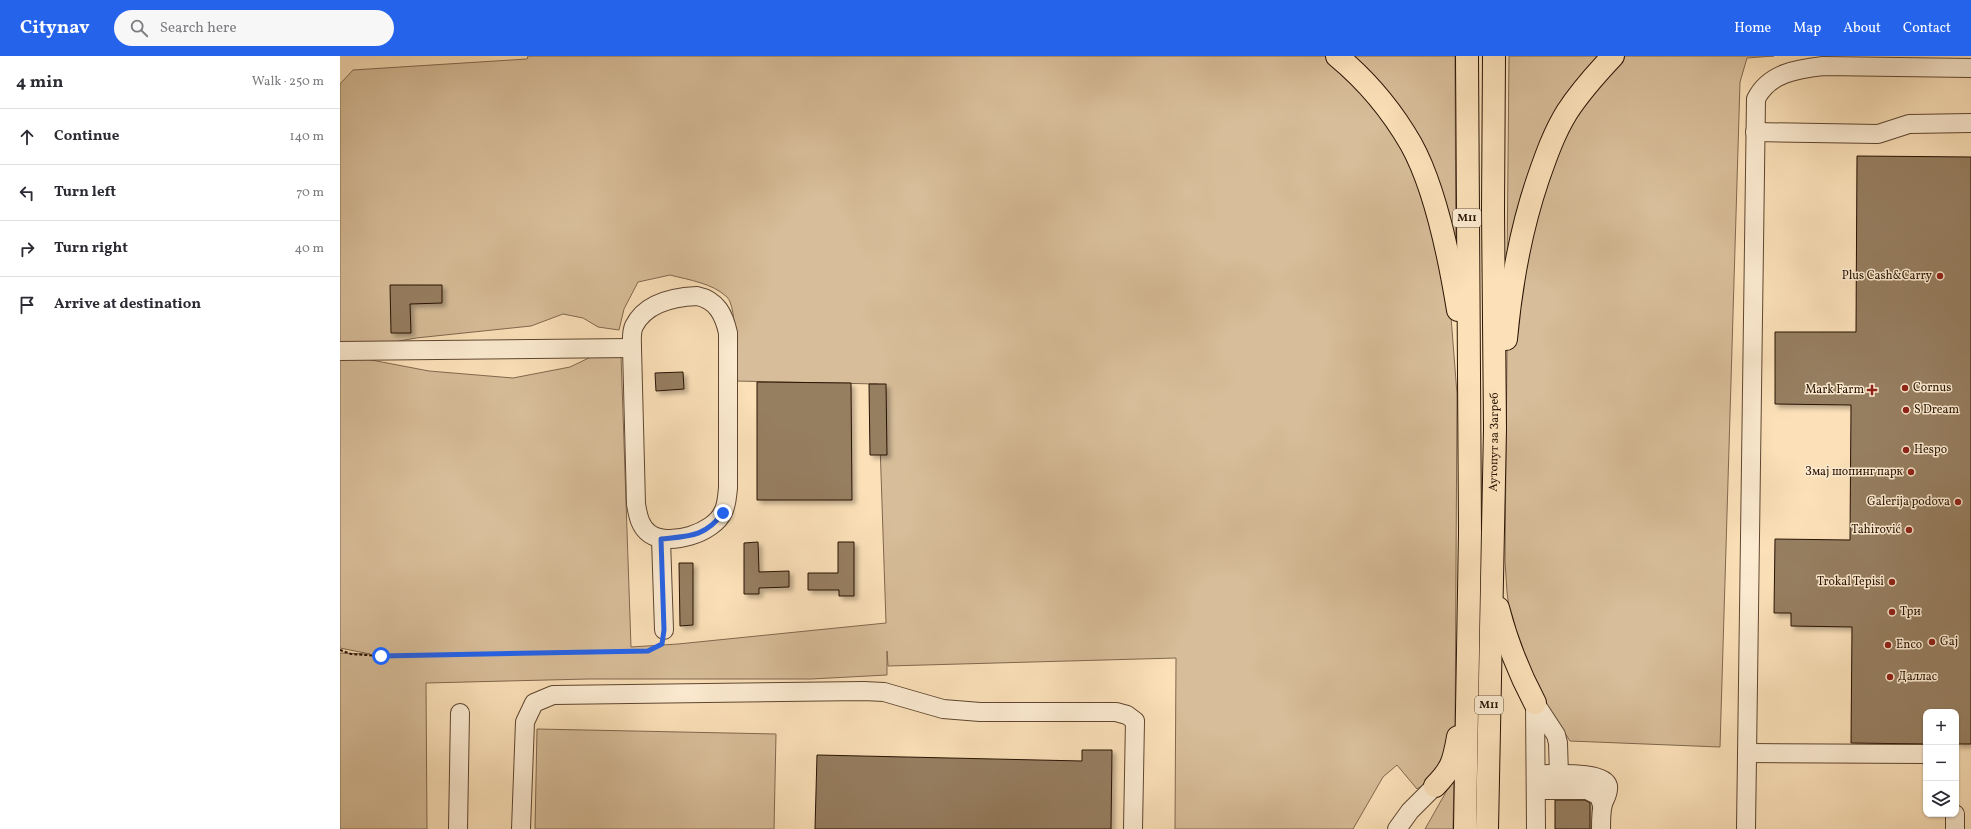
<!DOCTYPE html>
<meta charset="utf-8">
<style>
body{margin:0;font-family:Vollkorn,serif;background:#f7f7f7;color:#2b2b33}
.controls{position:absolute;right:12px;bottom:12px;display:grid;overflow:hidden;border-radius:8px;box-shadow:0 1px 3px #0004}
.controls button{width:36px;height:36px;display:grid;place-items:center;padding:0;border:0;border-bottom:1px solid #e1e1e2;background:#fff;color:#2b2b33;font:20px sans-serif}
.stop{position:absolute;width:12px;height:12px;margin:-9px;border:3px solid #2563eb;border-radius:50%;background:#fff}
.stop.end{background:#2563eb;border-color:#fff;box-shadow:0 1px 4px #0008}
.list{margin:0;padding:0;list-style:none}
h2{display:flex;justify-content:space-between;align-items:center;height:52px;margin:0;padding:0 16px;font-size:17px}
h2 small{font-size:13px;font-weight:400;color:#7c7c81}
.list li{display:grid;grid-template-columns:26px 1fr auto;gap:12px;align-items:center;box-sizing:border-box;height:56px;padding:0 16px;border-top:1px solid #e1e1e2}
.list b{display:block;font-size:15px;white-space:nowrap}
.list em{font-size:13px;font-style:normal;color:#7c7c81}
.icon{flex:none;width:22px;height:22px;fill:none;stroke:currentColor;stroke-width:2;stroke-linecap:round;stroke-linejoin:round}
.map{position:relative;flex:none;width:1631px;height:773px;overflow:hidden}
header{display:flex;align-items:center;gap:24px;box-sizing:border-box;height:56px;padding:0 20px;background:#2563eb;color:#fff}
header strong{font-size:19px}
nav{display:flex;gap:22px;margin-inline-start:auto;font-size:14px}
.search{width:280px;height:36px;background:#f7f7f7;display:flex;align-items:center;gap:10px;box-sizing:border-box;padding:0 14px;border-radius:22px;color:#7c7c81;font-size:15px}
main{display:flex}
aside{flex:1;background:#fff}
.map>svg:first-child{display:block}
.green{fill:#d7bd99;stroke:#80684e;fill-rule:evenodd}
.building{fill:#967e61;stroke:#291303;filter:url(#shadow)}
.lines{fill:none;stroke-linecap:round;stroke-linejoin:round}
.minor-casing{stroke:#5e4630;stroke-width:20}
.highway-casing{stroke:#291303;stroke-width:24}
.path{stroke:#291303;stroke-width:2;stroke-dasharray:3 2;stroke-linecap:butt}
.minor{stroke:#fcebd1;stroke-width:18}
.highway{stroke:#fbe0b8;stroke-width:22}
.route{stroke:#2563eb;stroke-width:5}
.poi-dot{fill:#8f2418;stroke:#fcebd1;stroke-width:1.5}
.labels{text-anchor:middle;dominant-baseline:central;stroke-width:3;stroke-linejoin:round;paint-order:stroke}
.shield{fill:#fcebd1;stroke:#685441;stroke-width:1}
.shield-label{font-size:11px;font-weight:bold;fill:#291303}
.poi-label{font-size:12px;fill:#291303;stroke:#fcebd1;text-anchor:start}
.street-label{font-size:12px;fill:#291303;stroke:#fcebd1}
</style>
<header>
<strong>Citynav</strong>
<div class="search"><svg class="icon" aria-label="search" viewBox="0 0 24 24"><circle cx="10" cy="10" r="6"/><path d="M15 15l6 6"/></svg>Search here</div>
<nav><a>Home</a><a>Map</a><a>About</a><a>Contact</a></nav>
</header>
<main>
<aside>
<h2>4 min<small>Walk · 250 m</small></h2>
<ul class="list">
<li><svg class="icon" aria-label="ahead" viewBox="0 0 24 24"><path d="M12 20V5M6 11l6-6 6 6"/></svg><div><b>Continue</b></div><em>140 m</em></li>
<li><svg class="icon" aria-label="left" viewBox="0 0 24 24"><path d="M17 20v-9H6M10 6l-5 5 5 5"/></svg><div><b>Turn left</b></div><em>70 m</em></li>
<li><svg class="icon" aria-label="right" viewBox="0 0 24 24"><path d="M7 20v-9h11M14 6l5 5-5 5"/></svg><div><b>Turn right</b></div><em>40 m</em></li>
<li><svg class="icon" aria-label="arrive" viewBox="0 0 24 24"><path d="M6 21V4h12l-3 4 3 4H6"/></svg><div><b>Arrive at destination</b></div></li>
</ul>
</aside>
<div class="map">
<svg width="1631" height="773" viewBox="0 0 1631 773">
<defs>
<filter id="shadow"><feDropShadow dx="3.5" dy="3.5" stdDeviation="2" flood-color="#0004"/></filter>
</defs>
<rect width="100%" height="100%" fill="#fbe0b8"/>
<filter id="stains"><feTurbulence type="fractalNoise" baseFrequency=".005" numOctaves="4"/><feColorMatrix values="0 0 0 0 .2 0 0 0 0 .09 0 0 0 0 .02 0 0 0 .5 -.17"/></filter>
<radialGradient id="worn" r=".72"><stop offset=".6" stop-color="#630" stop-opacity="0"/><stop offset="1" stop-color="#630" stop-opacity=".3"/></radialGradient>
<!-- green -->
<g class="green">
<path d="M188 0H986L1008 16 1040 52 1081 127 1111 261 1117 338 1115 689 1094 721 1077 733 1057 709 1043 721 1013 773H835L836 602 548 610 547 595V619L471 623H248L86 627 87 773H0V597L30 598 0 592V28L13 14 187 3ZM330 219C349 224 372 227 387 241 398 252 394 308 395 325L538 328 546 567 338 588 291 591 281 299 257 298 230 311 173 322 89 315 26 303V291L76 282 191 270 223 258 243 262 258 271 279 274 284 253 298 226Z"/>
<path d="M1006 0H1115L1116 221 1105 162Z"/>
<path d="M1169 0H1265L1246 19 1167 214Z"/>
<path d="M1281 0H1434L1407 2 1400 26 1380 691 1230 685 1203 643 1171 568 1167 536 1165 505 1167 295 1183 188 1238 48Z"/>
<path d="M197 673 436 678 434 773H195Z"/>
<path d="M1114 722 1113 773H1085Z"/>
</g>
<!-- building -->
<g class="building">
<path d="M1517 100 1631 101V688H1616V656H1586V688L1511 687 1512 571 1451 570V557H1434L1435 483 1510 484 1511 349 1435 348V276H1516Z"/>
<path d="M50 229H102V247L70 248 71 277H51Z"/>
<path d="M343 316 344 333 316 335 315 317Z"/>
<path d="M417 326 511 327 512 444H417Z"/>
<path d="M529 328H546L547 399H530Z"/>
<path d="M418 486 419 516 449 515V531L419 532V538H404V487Z"/>
<path d="M498 486H514V540H499V534H468V517H498Z"/>
<path d="M339 507H353V569L340 570Z"/>
<path d="M742 694H772L771 773H475L477 699 742 705Z"/>
<path d="M1215 744H1245L1250 747V773H1215Z"/>
</g>
<g class="lines">
<!-- minor casing -->
<g class="minor-casing">
<g id="minor">
<path d="M1415 76 1538 78 1569 68 1631 67"/>
<path d="M357 240C377 244 384 259 388 277V432C387 440 387 449 383 456 374 477 329 491 310 478 300 471 298 460 296 448L292 292C292 285 291 276 294 270 306 246 334 241 357 240Z"/>
<path d="M0 295 292 292"/>
<path d="M321 483 324 574"/>
<path d="M1195 647 1196 773"/>
<path d="M1195 647 1216 679 1218 687 1219 719"/>
<path d="M1407 697 1586 698"/>
<path d="M1197 718C1210 719 1264 714 1268 730 1269 737 1265 742 1263 748 1261 755 1261 765 1261 773"/>
<path d="M1196 734H1247L1259 740 1262 749"/>
<path d="M118 773 120 657"/>
<path d="M181 773 185 666 194 647 213 639 524 635 544 636 603 653 640 656H776L787 659 795 665 793 773"/>
<path d="M1057 773 1070 755 1095 730"/>
<path d="M1406 773 1416 43C1429 17 1457 13 1483 10L1631 12"/>
<path d="M1615 773V758"/>
</g>
</g>
<!-- highway casing -->
<g class="highway-casing">
<g id="highway">
<path d="M997 0C1026 24 1052 55 1071 88 1095 131 1110 205 1118 254"/>
<path d="M1166 283C1171 228 1180 176 1198 123 1206 100 1214 77 1227 56 1240 36 1256 18 1273 0"/>
<path d="M1158 552C1167 587 1178 615 1195 647"/>
<path d="M1095 730C1112 713 1114 704 1118 681"/>
<path d="M1125 773 1130 476 1127 0"/>
<path id="s1" d="M1147 773 1155 373 1153 154 1154 0"/>
</g>
</g>
<!-- path -->
<path class="path" d="M0 594 11 598 41 600 291 595H308L321 588"/>
<!-- minor -->
<use href="#minor" class="minor"/>
<!-- highway -->
<use href="#highway" class="highway"/>
</g>
<g class="lines">
<!-- route -->
<path class="route" d="M41 600 308 595 322 588 324 574 321 483C349 480 365 481 383 457"/>
</g>
<!-- markers -->
<g class="poi-dot">
<circle cx="1600" cy="220" r="4"/>
<circle cx="1565" cy="332" r="4"/>
<path d="M1530 328h4v4h4v4h-4v4h-4v-4h-4v-4h4z"/>
<circle cx="1566" cy="354" r="4"/>
<circle cx="1566" cy="394" r="4"/>
<circle cx="1571" cy="416" r="4"/>
<circle cx="1618" cy="446" r="4"/>
<circle cx="1569" cy="474" r="4"/>
<circle cx="1552" cy="526" r="4"/>
<circle cx="1552" cy="556" r="4"/>
<circle cx="1592" cy="586" r="4"/>
<circle cx="1548" cy="589" r="4"/>
<circle cx="1550" cy="621" r="4"/>
</g>
<g class="labels">
<!-- shield labels -->
<g class="shield">
<rect x="1113" y="153" width="28" height="18" rx="3"/>
<rect x="1135" y="640" width="28" height="18" rx="3"/>
</g>
<g class="shield-label">
<text x="1127" y="162">M11</text>
<text x="1149" y="649">M11</text>
</g>
<!-- poi labels -->
<g class="poi-label">
<text x="1592" y="220" text-anchor="end">Plus Cash&amp;Carry</text>
<text x="1573" y="332">Cornus</text>
<text x="1524" y="334" text-anchor="end">Mark Farm</text>
<text x="1574" y="354">S Dream</text>
<text x="1574" y="394">Hespo</text>
<text x="1563" y="416" text-anchor="end">Змај шопинг парк</text>
<text x="1610" y="446" text-anchor="end">Galerija podova</text>
<text x="1561" y="474" text-anchor="end">Tahirović</text>
<text x="1544" y="526" text-anchor="end">Trokal Tepisi</text>
<text x="1560" y="556">Три</text>
<text x="1600" y="586">Gaj</text>
<text x="1556" y="589">Enco</text>
<text x="1558" y="621">Даллас</text>
</g>
<!-- street labels -->
<g class="street-label">
<text stroke="none"><textPath href="#s1" startOffset="387">Аутопут за Загреб</textPath></text>
</g>
</g>
<rect width="100%" height="100%" filter="url(#stains)"/>
<rect width="100%" height="100%" fill="url(#worn)"/>
</svg>
<div class="controls">
<button>+</button>
<button>−</button>
<button><svg class="icon" aria-label="layers" viewBox="0 0 24 24"><path d="M12 4l9 5-9 5-9-5zM3 14l9 5 9-5"/></svg></button>
</div>
<div class="stop" style="left:41px;top:600px"></div>
<div class="stop end" style="left:383px;top:457px"></div>
</div>
</main>
